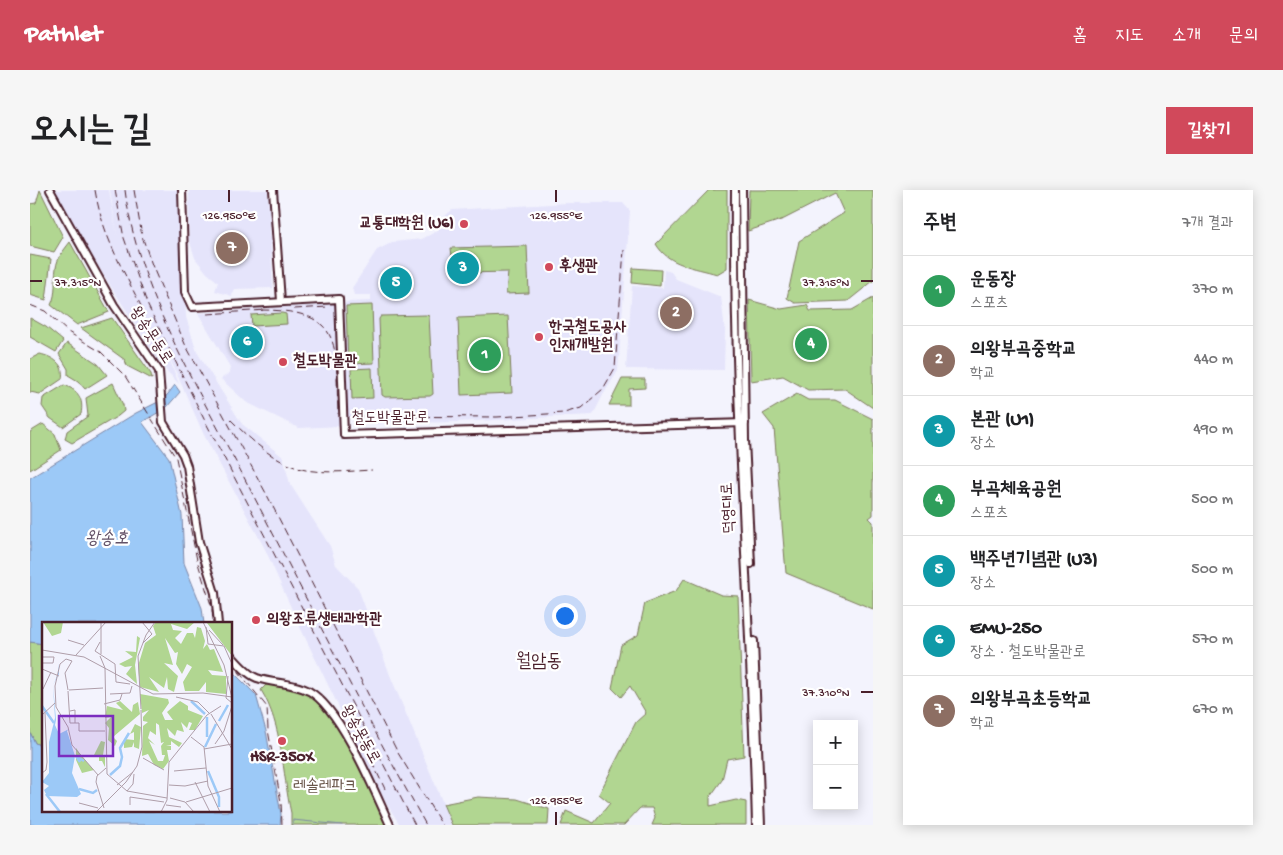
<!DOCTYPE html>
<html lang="ko">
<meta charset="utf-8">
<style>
body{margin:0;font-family:"Gochi Hand","Poor Story",sans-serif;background:#f6f6f6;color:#202124}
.controls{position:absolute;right:15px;bottom:15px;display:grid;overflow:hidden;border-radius:0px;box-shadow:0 2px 12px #0003}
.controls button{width:45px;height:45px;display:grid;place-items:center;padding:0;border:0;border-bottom:1px solid #e0e0e0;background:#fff;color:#202124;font:25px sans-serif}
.you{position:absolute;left:534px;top:425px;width:18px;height:18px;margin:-12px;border:4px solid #fff;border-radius:50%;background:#1a73e8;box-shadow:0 0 0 8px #1a73e833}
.badge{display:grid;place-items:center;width:32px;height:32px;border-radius:50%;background:#d1495b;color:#fff;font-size:16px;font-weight:700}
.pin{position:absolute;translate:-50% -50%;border:2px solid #fff;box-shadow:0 1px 5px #0006}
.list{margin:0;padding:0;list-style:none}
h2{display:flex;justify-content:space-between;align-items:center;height:65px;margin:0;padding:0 20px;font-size:21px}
h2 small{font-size:16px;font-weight:400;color:#757577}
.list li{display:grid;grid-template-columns:32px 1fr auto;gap:15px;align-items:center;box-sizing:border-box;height:70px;padding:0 20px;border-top:1px solid #e0e0e0}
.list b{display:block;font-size:19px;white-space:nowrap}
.list p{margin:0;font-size:16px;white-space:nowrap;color:#757577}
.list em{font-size:16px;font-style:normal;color:#757577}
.map{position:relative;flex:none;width:843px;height:635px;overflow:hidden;border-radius:0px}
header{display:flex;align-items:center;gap:30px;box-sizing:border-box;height:70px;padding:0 25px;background:#d1495b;color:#fff}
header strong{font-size:24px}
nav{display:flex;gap:28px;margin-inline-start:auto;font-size:18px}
.intro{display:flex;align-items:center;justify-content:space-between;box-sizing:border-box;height:120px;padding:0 30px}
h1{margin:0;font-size:35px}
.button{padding:12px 22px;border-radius:0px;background:#d1495b;color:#fff;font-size:18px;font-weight:700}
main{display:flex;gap:30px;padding:0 30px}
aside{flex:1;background:#fff;border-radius:0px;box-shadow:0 2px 12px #0003}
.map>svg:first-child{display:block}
.built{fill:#e5e4fb}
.green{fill:#b1d691;stroke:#7e7a5e}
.water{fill:#9cc9f7;stroke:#7b85a5}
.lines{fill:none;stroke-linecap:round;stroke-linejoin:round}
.stream{stroke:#7b85a5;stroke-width:1}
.minor-casing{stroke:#4a1f2b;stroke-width:10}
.minor{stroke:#fff;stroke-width:6}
.rail{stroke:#4a1f2b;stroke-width:1;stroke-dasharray:8 4;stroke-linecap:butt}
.ticks{fill:none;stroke:#4a1f2b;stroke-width:2}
.poi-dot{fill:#d1495b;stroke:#fff;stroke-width:2}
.labels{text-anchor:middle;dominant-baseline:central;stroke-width:4.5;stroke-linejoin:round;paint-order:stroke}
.poi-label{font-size:16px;font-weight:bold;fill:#4a1f2b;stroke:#fff;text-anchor:start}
.street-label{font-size:16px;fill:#4a1f2b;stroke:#fff}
.park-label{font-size:16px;fill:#69564a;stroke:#fff}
.water-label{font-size:18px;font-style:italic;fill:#635268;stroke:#fff}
.quarter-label{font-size:19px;fill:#4a1f2b;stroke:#fff}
.inset-river{fill:none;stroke:#9cc9f7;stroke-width:2.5}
.inset-road{fill:none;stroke:#af9ea9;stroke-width:1}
.view{fill:#7b2cbf;fill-opacity:0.15;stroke:#7b2cbf;stroke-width:2.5}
.inset-edge{fill:none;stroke:#4a1f2b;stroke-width:2.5}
.ticks-label{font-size:12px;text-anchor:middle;fill:#4a1f2b;stroke:#fff;stroke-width:4.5;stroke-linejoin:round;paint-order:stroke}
</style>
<header>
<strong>Pathlet</strong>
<nav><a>홈</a><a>지도</a><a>소개</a><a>문의</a></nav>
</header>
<div class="intro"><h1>오시는 길</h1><a class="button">길찾기</a></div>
<main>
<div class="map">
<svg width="843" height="635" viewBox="0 0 843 635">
<rect width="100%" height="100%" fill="#f3f3fd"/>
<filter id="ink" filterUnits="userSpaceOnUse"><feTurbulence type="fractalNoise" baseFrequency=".02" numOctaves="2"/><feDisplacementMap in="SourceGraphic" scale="10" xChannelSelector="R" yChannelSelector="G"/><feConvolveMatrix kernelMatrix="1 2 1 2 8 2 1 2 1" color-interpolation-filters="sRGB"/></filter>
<g filter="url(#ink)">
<!-- built -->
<g class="built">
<path d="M24 0H79L87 45 80 0H151L156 127 167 162 212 234 253 267 260 294 300 356 306 375 328 398 360 485 422 635H370L353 608 268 433 235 359 174 245 133 153 149 194 133 177 69 78Z"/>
<path d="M159 0H238L243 98 204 99 202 106 185 101 188 92 177 83 165 68 159 49Z"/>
<path d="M537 13H593L600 21 588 181 573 205 563 225 425 232 327 234 318 227 312 116 317 112 341 111V105H324L322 98 347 60 363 52 392 49 407 41 416 25 422 20Z"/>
<path d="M634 80 641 82 646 89 691 107 695 140 694 180 596 179 602 96 633 98Z"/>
<path d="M306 114 311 236 269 238 216 212 191 189 199 183 200 177 168 123Z"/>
</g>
<!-- green -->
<g class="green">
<path d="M10 0 33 47 24 62 0 56V14L6 13Z"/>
<path d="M679 0H697V78L687 84C664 77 639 76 626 54Z"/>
<path d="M719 0H843V91L818 111 765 113 757 108 769 51 814 23 805 3 754 29 718 41Z"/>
<path d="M40 52 79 122 47 135 21 115C27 103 24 90 26 78 27 68 34 60 40 52Z"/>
<path d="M497 56 499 103 476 104 478 82 435 83 443 74 432 65 423 75 421 58Z"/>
<path d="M0 65 21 69 16 110 0 105Z"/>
<path d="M603 78 631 80 630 96 602 93Z"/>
<path d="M843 108V218L815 199 778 200 753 186 721 191 719 110 751 119 777 115 780 121 822 120Z"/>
<path d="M342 115 344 173 318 174 316 116Z"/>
<path d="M252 123 256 124 257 134 222 136 221 125Z"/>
<path d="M396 125 399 126 403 204 400 206 355 207 352 205 349 129 351 126Z"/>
<path d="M478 126 482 203 431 205 428 128Z"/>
<path d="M0 128 16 137 33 151 26 162 0 147Z"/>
<path d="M82 128 121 184 122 189 97 176 95 170 51 138Z"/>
<path d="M37 153 68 174 77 185 55 199 48 191 38 185V179L29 164Z"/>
<path d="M10 164C23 167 35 174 32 189L10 204 0 202V169Z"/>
<path d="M342 178 343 208 322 209 321 179Z"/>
<path d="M592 189H615V198L599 199V215H579Z"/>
<path d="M83 193 93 215 94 221 88 226 42 253 35 249 37 241 58 226 56 208Z"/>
<path d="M34 195C48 200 54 209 51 224L33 237 20 228 12 216 13 208Z"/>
<path d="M767 204 778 210H805L843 229V325L839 328 843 332V419L756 383 744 238 733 224Z"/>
<path d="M13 234 25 244 31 260 0 280V242Z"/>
<path d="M654 389 691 405 708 406 714 566 697 569 692 590 680 607V616L706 610 716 612V635H622L625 628 622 618H610L594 635H531L536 621 564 633 580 613 569 604 606 532 616 523 600 496 591 507 582 498 591 455 608 445 615 413 646 401Z"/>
<path d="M0 452 14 454V557L5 553 0 542Z"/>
<path d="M248 494 277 504 296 517 308 533 358 635H261V623C252 582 253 536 231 500L236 495Z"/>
<path d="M448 607 487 609 519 619 518 635H422L413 614Z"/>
</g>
<!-- water -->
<g class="water">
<path d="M145 195 150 202 136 218 112 232 139 268 152 325 154 373 172 418 174 434H14V454L0 452V288L106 223 134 209Z"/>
<path d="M201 480 226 505 236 541 251 624 250 635H0V542L5 553 14 557V621H201Z"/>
</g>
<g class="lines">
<!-- stream -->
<path class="stream" d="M263 635V630L312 635"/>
<!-- minor casing -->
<g class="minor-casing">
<g id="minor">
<path d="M20 0 84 115 129 181 133 232 153 265 157 276 169 352 185 403 188 434"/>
<path d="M152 0 155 102 162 117 309 109 314 245 715 233"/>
<path d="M243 0 251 111"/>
<path d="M705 0C703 212 721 423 726 635"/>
<path d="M712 0 715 250 721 374"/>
<path d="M724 451 731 635"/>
<path d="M201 465C208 473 217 484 227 488 244 494 262 492 279 501 311 519 344 600 360 635"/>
</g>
</g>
<!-- minor -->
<use href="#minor" class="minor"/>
<!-- rail -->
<g class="rail">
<path d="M65 0C73 48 93 79 114 122"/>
<path d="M85 0 94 48 118 116 174 229 385 635"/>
<path d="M95 0C108 104 173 207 220 299 278 411 334 525 396 635"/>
<path d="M104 0 112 46 122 75 155 154 237 305 368 563 412 635"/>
<path d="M0 115 15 121 38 142 71 162 95 186 146 268 167 370 182 418 183 434"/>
<path d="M264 119 298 117"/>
<path d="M231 120C316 120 305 156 308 224"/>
<path d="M177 124 236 120"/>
<path d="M332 226 467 227 534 223 551 218 573 199 585 178 594 60"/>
<path d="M201 230C223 252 251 279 284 281 303 283 323 281 342 280"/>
<path d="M201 472 237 517 238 540 251 612 252 635"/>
<path d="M326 539 355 599"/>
</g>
</g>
</g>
<!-- ticks -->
<path class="ticks" d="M199 0V12M526 0V12M0 91H12M831 91H843M831 502H843M526 622V635"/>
<!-- markers -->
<g class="poi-dot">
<circle cx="434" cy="34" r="5"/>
<circle cx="519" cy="77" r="5"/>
<circle cx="509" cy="147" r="5"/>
<circle cx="253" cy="172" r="5"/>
<circle cx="226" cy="430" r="5"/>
<circle cx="252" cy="551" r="5"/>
</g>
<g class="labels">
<!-- poi labels -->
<g class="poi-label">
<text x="424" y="34" text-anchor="end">교통대학원 (U6)</text>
<text x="529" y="77">후생관</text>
<text x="519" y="138">한국철도공사<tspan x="519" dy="18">인재개발원</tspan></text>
<text x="263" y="172">철도박물관</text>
<text x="236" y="430">의왕조류생태과학관</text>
<text x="252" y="568" text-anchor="middle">HSR-350X</text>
</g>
<!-- street labels -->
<g class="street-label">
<text transform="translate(120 146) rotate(57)">왕송못동로</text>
<text x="360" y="229">철도박물관로</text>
<text transform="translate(700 318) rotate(-93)">덕영대로</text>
<text transform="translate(329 545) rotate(61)">왕송못동로</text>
</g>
<!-- park labels -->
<g class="park-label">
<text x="295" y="597">레솔레파크</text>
</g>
<!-- water labels -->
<g class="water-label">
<text x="77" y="349">왕송호</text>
</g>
<!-- quarter labels -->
<g class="quarter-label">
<text x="509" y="472">월암동</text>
</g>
</g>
<!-- overview -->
<g transform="translate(12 432)">
<rect width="190" height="190" fill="#f3f3fd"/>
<path d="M1 0H21L19 11 10 14ZM114 0H153L145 7 129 2 131 8 140 9 133 16 139 22 145 11H151L153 16 155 5 159 6 163 19 161 27 165 22 168 28 172 27 181 50 166 48 170 53 184 54V72L164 70V60L157 69H143L141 60 150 45 145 42 140 52 134 42 136 30 133 31 123 16 131 43 122 41 136 54 132 70 126 67 125 55 122 66 107 55 117 70 98 65 96 44 103 21 114 13 111 4ZM190 0V34L165 1ZM95 14 98 16 93 43 95 62 84 52 90 44 83 45 77 42 91 35 83 29 94 30ZM98 72 126 77 127 81 120 91 123 98H131L125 90 138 79 146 84V88L161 94 153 108H147L150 101 147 100 145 106 139 100 142 110 135 108 133 114 125 106 127 115 140 121 137 125 129 119V123H124L129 124V128H125L127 139 121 147 112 143 106 132 100 134 101 104 106 100 101 99V95L107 88 100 91ZM114 101 117 103 119 121 122 120 119 124 120 133H123L121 139H116L107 119 113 123 106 116 108 109 114 113ZM78 79 90 90 91 83 96 80 98 92 71 115 75 119 73 124 66 118 67 106 63 101 69 95 63 96 65 84 81 88 74 81ZM93 102 99 105 97 127 92 125V120L90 125 82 126V117L92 118V110L88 112ZM59 119 63 120 61 133H63V145L60 139H57V133L51 135ZM34 126 42 137 52 148 40 151 34 138Z" fill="#b1d691" fill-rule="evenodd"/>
<path d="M17 42V52L13 59 11 63 14 98 13 103 17 112 27 107 25 109 33 134 30 151 39 172 35 175 5 174 2 168 7 164 0 160 7 151V120L13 96 11 63 16 52Z" fill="#9cc9f7"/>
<path class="inset-river" d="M149 79 163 92M0 84 12 101M165 95V115M177 99 186 83M163 125 174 102M38 140 34 134 42 139M166 149 177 175V185M68 153 78 144 80 135 78 126 87 111M37 167 51 171 55 168M4 172 18 190"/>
<path class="inset-road" d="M100 0 110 12 101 21M161 0 182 43 190 76M164 5 166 22 182 24 190 42M167 8 181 23M26 18 42 23M58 20 53 29 73 42 74 60 88 62M0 28 42 35 111 72 161 71 190 75M59 32V0M34 33 64 0M58 34 63 46 65 152 85 169 125 176M0 35H12L11 41H0M30 39 24 37 18 42 13 64 14 85 26 105 30 123 56 153M0 47 17 54M186 54 184 76 190 81M1 67 9 50M26 68 23 51 30 39M27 68 61 66M26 69 28 101H37V109H63M68 72 88 71 90 64M134 75 156 80 167 91M62 82 78 78 80 72M99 87 96 34 104 13 113 0M28 89 33 88V101M169 92 190 127M0 93 13 81M149 115 162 125 166 164 178 190M173 122 182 109 190 84M162 127 190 122M101 136 122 148M132 149 164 146M0 151 4 148 5 140 3 91M153 160 168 190M75 163 91 150M127 163 143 164 166 159M85 169 91 162 92 152M128 176 143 180 152 190M144 180 190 166M37 181 56 186M88 183V175L122 180M124 183 139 185M62 186 54 160 55 154 64 146M54 190 84 160 95 144 100 125 99 88M119 190 125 178 127 140 165 93 179 84"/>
<path class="view" d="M17 94H71V134H17Z"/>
<rect width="190" height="190" class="inset-edge"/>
</g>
<g class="ticks-label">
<text x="199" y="29">126.950°E</text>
<text x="526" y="29">126.955°E</text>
<text x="48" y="96">37.315°N</text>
<text x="796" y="96">37.315°N</text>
<text x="796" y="506">37.310°N</text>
<text x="526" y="614">126.955°E</text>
</g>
</svg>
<div class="controls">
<button>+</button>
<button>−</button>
</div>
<div class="you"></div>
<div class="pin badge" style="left:455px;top:165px;background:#2e9e5b">1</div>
<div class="pin badge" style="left:646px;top:123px;background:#8d6e63">2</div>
<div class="pin badge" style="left:433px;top:78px;background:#0f9aa8">3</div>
<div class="pin badge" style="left:781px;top:154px;background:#2e9e5b">4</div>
<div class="pin badge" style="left:366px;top:93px;background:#0f9aa8">5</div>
<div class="pin badge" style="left:217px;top:152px;background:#0f9aa8">6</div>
<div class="pin badge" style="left:202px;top:58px;background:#8d6e63">7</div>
</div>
<aside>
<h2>주변<small>7개 결과</small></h2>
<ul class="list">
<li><span class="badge" style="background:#2e9e5b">1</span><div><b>운동장</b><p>스포츠</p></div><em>370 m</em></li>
<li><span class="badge" style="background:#8d6e63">2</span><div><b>의왕부곡중학교</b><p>학교</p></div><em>440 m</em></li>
<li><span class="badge" style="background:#0f9aa8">3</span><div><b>본관 (U1)</b><p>장소</p></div><em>490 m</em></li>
<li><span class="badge" style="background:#2e9e5b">4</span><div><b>부곡체육공원</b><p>스포츠</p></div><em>500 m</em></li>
<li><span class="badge" style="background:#0f9aa8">5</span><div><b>백주년기념관 (U3)</b><p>장소</p></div><em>500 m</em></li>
<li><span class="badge" style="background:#0f9aa8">6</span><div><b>EMU-250</b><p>장소 · 철도박물관로</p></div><em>570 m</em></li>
<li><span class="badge" style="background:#8d6e63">7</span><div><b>의왕부곡초등학교</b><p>학교</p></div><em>670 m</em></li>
</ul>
</aside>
</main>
